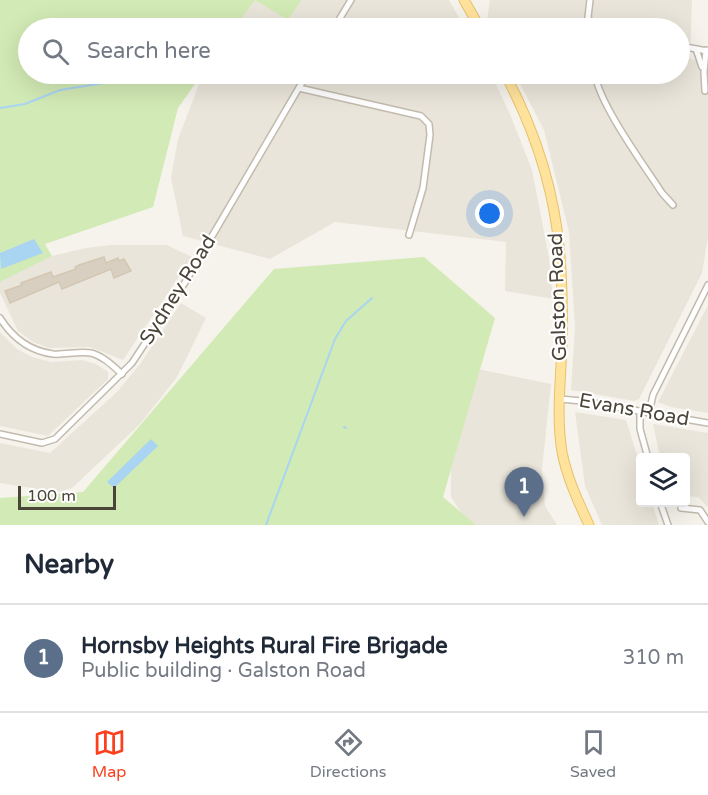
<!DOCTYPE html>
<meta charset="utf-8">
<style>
body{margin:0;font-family:"Varela Round",sans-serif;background:#f2f2f3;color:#1f2937}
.controls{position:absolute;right:18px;bottom:18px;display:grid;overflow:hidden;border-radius:6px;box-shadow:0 6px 24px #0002}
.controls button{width:54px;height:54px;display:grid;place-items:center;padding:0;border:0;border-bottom:2px solid #e0e1e3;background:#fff;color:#1f2937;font:30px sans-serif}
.scale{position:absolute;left:18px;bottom:15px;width:98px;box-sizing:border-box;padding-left:6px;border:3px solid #4b4439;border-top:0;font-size:16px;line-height:21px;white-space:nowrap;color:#4b4439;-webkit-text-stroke:4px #fff;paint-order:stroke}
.you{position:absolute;left:490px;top:214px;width:21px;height:21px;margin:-15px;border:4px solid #fff;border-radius:50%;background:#1a73e8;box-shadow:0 0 0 9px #1a73e833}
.badge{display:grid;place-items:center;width:39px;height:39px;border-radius:50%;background:#fc3f1d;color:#fff;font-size:20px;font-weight:700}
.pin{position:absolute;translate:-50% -50px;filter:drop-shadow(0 2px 3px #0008)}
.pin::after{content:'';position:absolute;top:32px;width:21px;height:18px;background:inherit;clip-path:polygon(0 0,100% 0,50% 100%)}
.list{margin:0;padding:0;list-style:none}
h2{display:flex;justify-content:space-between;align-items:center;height:78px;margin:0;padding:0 24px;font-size:26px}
h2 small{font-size:20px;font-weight:400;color:#747a83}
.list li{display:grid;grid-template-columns:39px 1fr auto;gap:18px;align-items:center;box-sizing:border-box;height:108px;padding:0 24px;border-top:2px solid #e0e1e3}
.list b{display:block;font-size:22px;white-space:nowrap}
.list p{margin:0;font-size:20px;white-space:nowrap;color:#747a83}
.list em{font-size:20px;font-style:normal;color:#747a83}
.icon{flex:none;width:33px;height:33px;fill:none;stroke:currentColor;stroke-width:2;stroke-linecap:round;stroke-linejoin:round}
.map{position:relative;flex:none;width:708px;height:525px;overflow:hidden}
.search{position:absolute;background:#fff;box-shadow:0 6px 24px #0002;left:18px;right:18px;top:18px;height:66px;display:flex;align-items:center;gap:15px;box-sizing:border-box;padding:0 21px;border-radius:33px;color:#747a83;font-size:22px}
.sheet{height:186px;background:#fff}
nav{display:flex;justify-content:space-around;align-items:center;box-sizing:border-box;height:84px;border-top:2px solid #e0e1e3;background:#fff;font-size:16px;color:#747a83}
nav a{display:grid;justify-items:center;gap:3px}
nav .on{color:#fc3f1d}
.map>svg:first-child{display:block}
.residential{fill:#eae5da}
.green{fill:#d2eab5}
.water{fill:#a9d4f2}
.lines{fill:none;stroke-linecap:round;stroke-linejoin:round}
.stream{stroke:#a9d4f2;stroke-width:2}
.building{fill:#d8cfc1;stroke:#d3c7b4;stroke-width:1.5}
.street-casing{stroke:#c2bbae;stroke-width:8}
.primary-casing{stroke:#e6c16a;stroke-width:11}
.street{stroke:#fff;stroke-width:5}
.primary{stroke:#ffe39c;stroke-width:9}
.labels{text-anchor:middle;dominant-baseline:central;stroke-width:4.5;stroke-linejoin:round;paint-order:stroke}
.street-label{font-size:20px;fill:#4b4439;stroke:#fff}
</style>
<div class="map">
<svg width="708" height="525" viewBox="0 0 708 525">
<rect width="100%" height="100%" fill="#f6f3ec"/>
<!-- residential -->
<g class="residential">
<path d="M251 0H449L465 28H231Z"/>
<path d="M490 0H692L690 59 708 62V237L702 273 639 399 634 401 571 390 575 326 569 232 544 130 515 74H680V28H491L487 21Z"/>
<path d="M203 74H491L510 114 532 170 549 258 553 299 505 291 506 242 335 222 270 259 183 236 171 178 178 139Z"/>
<path d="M110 245H167L192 257 123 360 90 347 49 348 33 342 18 331 0 293V282L52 256 86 248Z"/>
<path d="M181 303 206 318 177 377 140 424 72 488 57 492 0 483V443L50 453 117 392 141 363Z"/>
<path d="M708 305V413L671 407 658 402Z"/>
<path d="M0 332 17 349 32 357 51 362 82 360 96 364 108 372V379L48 436 0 426Z"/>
<path d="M473 368 551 384 542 469 545 506 557 525H469L451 497V429Z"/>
<path d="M575 412 626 420 640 465V502L652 503 659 525H602L585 486Z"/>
<path d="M653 424 708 433V507L698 497 686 496V458L660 457Z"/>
</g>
<!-- green -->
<g class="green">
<path d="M0 0H255L234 28H28V74H202L178 108 153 207 45 244 52 256 0 282Z"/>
<path d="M255 0H301L288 20Z"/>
<path d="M424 257 495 318 443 497 476 525H0V498L83 492 274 269Z"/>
</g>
<!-- water -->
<g class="water">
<path d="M34 239 43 253 1 269 0 253Z"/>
<path d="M151 439 158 446 114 488 107 482Z"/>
</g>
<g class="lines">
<!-- stream -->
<g class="stream">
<path d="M0 108 25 104 60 90 123 80 133 74"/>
<path d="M344 427 346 428"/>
<path d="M266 525 335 339 346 321 372 298"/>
</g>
</g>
<!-- building -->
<path class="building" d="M104 257 106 263 118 258 119 261 124 259 131 271 114 278 111 269 62 289 59 282 10 303 5 291 22 285 21 283 51 272 53 277 76 269 75 267 79 265Z"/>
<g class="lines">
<!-- street casing -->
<g class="street-casing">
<g id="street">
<path d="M590 0 588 17 593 28"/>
<path d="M334 28 351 0"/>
<path d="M680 46 707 51"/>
<path d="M696 49 702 67"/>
<path d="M595 74C599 104 644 165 662 193L673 205"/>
<path d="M299 88 421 116 429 124 430 135 423 188 409 235"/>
<path d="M705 91 704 72 706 50"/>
<path d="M0 318C12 337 30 351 53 354 65 355 78 351 91 353 103 356 113 366 122 374"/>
<path d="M560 399 582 401 708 423"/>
<path d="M640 411V429L648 458"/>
<path d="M649 413 653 395 708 285"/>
<path d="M0 434 42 443 55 439 132 363 184 284 307 74"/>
<path d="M660 502 668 525"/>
<path d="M681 508 700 510 708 522"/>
</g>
</g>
<!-- primary casing -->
<g class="primary-casing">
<g id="primary">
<path d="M464 0 480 28"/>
<path d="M505 74C535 130 555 192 560 256 562 284 563 314 562 343 561 379 556 416 562 452 567 478 578 501 589 525"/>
</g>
</g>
<!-- street -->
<use href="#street" class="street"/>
<!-- primary -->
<use href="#primary" class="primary"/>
</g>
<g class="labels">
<!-- street labels -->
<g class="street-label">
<text transform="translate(178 290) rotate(-58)">Sydney Road</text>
<text transform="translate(558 297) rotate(-92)">Galston Road</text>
<text transform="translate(634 410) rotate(10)">Evans Road</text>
</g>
</g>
</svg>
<div class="controls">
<button><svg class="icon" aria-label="layers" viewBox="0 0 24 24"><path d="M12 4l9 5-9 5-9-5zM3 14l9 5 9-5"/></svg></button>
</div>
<div class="scale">100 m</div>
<div class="you"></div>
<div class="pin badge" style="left:524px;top:517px;background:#5c6f8a">1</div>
<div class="search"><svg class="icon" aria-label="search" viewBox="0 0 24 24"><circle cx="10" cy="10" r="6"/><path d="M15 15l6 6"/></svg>Search here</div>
</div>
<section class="sheet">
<h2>Nearby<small></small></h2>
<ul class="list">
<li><span class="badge" style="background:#5c6f8a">1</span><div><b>Hornsby Heights Rural Fire Brigade</b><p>Public building · Galston Road</p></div><em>310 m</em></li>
</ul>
</section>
<nav>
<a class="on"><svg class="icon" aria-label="map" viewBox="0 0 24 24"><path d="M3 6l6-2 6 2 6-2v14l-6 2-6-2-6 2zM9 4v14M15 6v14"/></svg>Map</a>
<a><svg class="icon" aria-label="directions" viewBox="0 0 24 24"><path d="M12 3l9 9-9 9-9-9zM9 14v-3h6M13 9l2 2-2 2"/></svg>Directions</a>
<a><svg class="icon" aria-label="saved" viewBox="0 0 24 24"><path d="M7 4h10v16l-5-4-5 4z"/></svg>Saved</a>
</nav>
